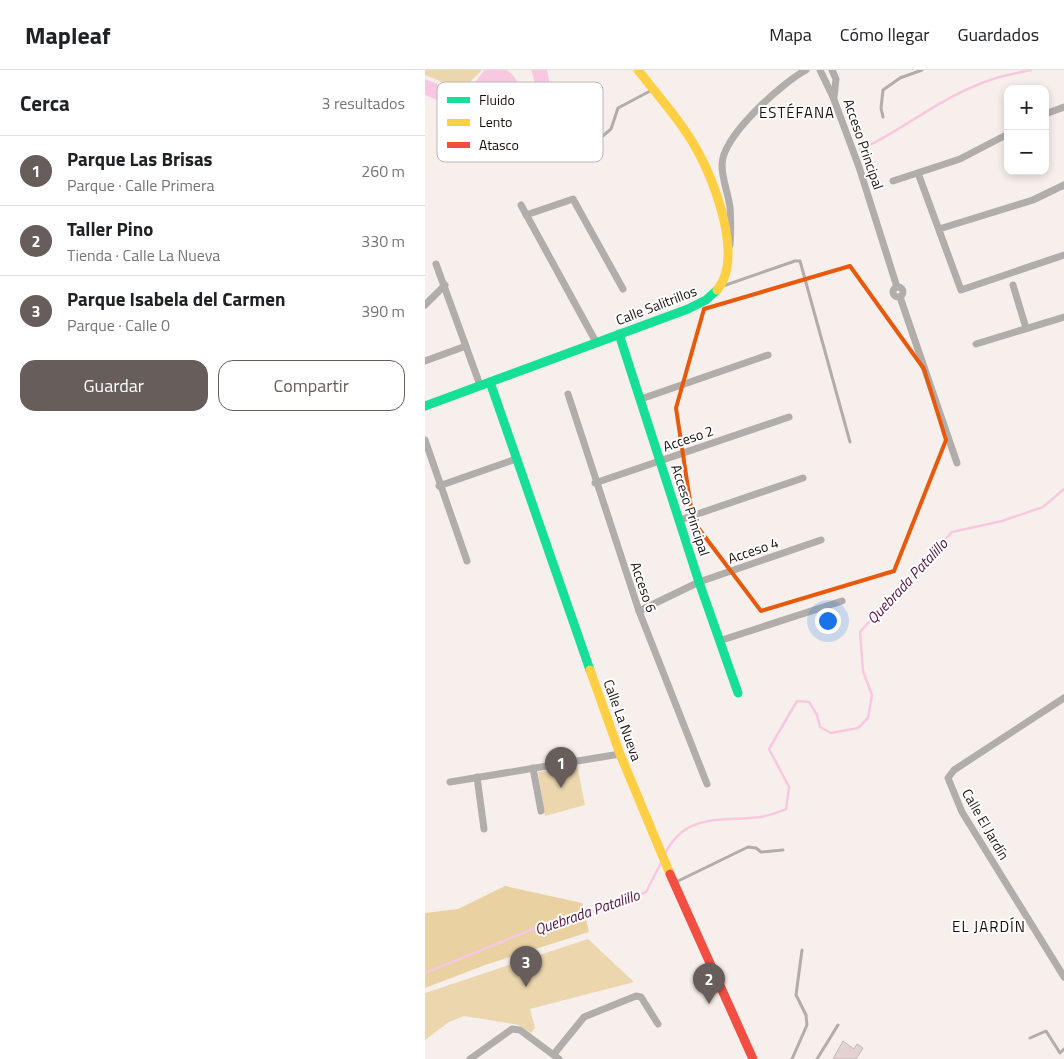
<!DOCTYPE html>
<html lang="es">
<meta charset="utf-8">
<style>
body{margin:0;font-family:"Titillium Web",sans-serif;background:#f2f2f2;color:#202124}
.controls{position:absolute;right:15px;top:15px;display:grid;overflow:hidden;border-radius:10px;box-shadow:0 2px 8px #0003}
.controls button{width:45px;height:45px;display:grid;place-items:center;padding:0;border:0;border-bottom:1px solid #e0e0e0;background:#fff;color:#202124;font:25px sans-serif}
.you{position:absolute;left:402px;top:550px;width:18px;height:18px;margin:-12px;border:4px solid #fff;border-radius:50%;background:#1a73e8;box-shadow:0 0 0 8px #1a73e833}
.badge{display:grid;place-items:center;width:32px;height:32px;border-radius:50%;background:#675e5c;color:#fff;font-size:16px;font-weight:700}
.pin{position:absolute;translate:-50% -41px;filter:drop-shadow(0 1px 2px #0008)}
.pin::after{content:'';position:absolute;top:26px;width:18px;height:15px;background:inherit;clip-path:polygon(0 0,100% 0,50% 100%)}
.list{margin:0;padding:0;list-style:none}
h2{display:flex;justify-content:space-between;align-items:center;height:65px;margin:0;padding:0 20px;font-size:21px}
h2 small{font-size:16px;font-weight:400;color:#757577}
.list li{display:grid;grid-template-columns:32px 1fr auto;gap:15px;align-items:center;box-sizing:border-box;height:70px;padding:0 20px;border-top:1px solid #e0e0e0}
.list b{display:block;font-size:19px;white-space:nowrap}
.list p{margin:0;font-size:16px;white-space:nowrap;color:#757577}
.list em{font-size:16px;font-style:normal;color:#757577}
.actions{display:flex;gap:10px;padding:15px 20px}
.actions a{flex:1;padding:11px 0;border:1px solid #675e5c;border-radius:15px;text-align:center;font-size:18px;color:#675e5c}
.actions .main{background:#675e5c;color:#fff}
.map{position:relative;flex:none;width:639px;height:989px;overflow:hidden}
header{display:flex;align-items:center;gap:30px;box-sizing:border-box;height:70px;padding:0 25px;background:#fff;border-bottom:1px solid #e0e0e0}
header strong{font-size:24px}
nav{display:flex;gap:28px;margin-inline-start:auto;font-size:18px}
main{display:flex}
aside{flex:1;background:#fff}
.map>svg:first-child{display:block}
.green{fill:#ebd6ad}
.forest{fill:#e9d1a2}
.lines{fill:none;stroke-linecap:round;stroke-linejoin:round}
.stream{stroke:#f8c8e0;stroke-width:2.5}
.river{stroke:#f8c8e0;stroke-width:15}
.building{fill:#e6d1d2;stroke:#c1b8b7}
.lane{stroke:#b1adab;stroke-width:3}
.street{stroke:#b1adab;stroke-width:7}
.fast{stroke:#16e098;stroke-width:9}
.slow{stroke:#ffcf43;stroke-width:9}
.jam{stroke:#f24e42;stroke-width:9}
.marked{fill:none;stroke:#e8590c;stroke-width:4;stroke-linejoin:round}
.labels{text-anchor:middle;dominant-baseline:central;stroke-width:4;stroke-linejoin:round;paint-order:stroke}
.street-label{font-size:14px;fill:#19100e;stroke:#fff}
.neighbourhood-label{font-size:15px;letter-spacing:1px;fill:#19100e;stroke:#fff}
.water-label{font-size:15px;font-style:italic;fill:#581340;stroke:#fff}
.key{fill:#fff;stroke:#bab7b7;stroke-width:1}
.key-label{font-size:14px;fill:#19100e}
</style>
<header>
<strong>Mapleaf</strong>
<nav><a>Mapa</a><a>Cómo llegar</a><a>Guardados</a></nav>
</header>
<main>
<aside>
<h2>Cerca<small>3 resultados</small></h2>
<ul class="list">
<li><span class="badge">1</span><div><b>Parque Las Brisas</b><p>Parque · Calle Primera</p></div><em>260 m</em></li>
<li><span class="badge">2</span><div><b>Taller Pino</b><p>Tienda · Calle La Nueva</p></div><em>330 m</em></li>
<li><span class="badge">3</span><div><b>Parque Isabela del Carmen</b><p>Parque · Calle 0</p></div><em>390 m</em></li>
</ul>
<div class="actions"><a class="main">Guardar</a><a>Compartir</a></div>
</aside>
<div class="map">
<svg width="639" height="989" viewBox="0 0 639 989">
<rect width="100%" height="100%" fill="#f7efec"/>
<!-- green -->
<g class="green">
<path d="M0 0H57L37 20 0 5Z"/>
<path d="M152 695 160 735 120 746 113 702Z"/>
<path d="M163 869 209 912 105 939 110 958 106 963 94 955 39 946 24 952 0 970V923Z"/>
</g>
<!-- forest -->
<path class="forest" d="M80 816 157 833 164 862 60 895 0 918V843L33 839Z"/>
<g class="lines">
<!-- stream -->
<g class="stream">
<path d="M435 80C479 59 518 26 565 10 578 5 593 3 606 0"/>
<path d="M239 786C259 742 296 752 335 747 344 746 353 742 361 739L364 717 344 679 372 631 384 632 392 645 395 657 406 663 433 658 443 648 447 625 438 601 435 562 527 462 577 451 618 437 639 419"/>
<path d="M0 903 125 852 153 847 221 822 236 793"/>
</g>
<!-- river -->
<path class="river" d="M0 17 35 31 46 30 65 5 73 4C76 6 81 8 83 11 93 24 86 38 109 38 118 26 119 15 114 0"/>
</g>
<!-- building -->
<path class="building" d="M418 971 429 979 432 974 438 978 431 989H408Z"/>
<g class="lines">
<!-- lane -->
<g class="lane">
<path d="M458 47 456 38 458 20 475 8 497 0"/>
<path d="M167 75 186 59 193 38 227 20"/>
<path d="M298 216 370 191H375L425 372"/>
<path d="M251 812 323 777 331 778 336 782 358 780"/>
<path d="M605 968 621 961 635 983 639 979"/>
<path d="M367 989 382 955 381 945 371 925 377 880"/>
<path d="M392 989 413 955"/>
</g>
<!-- street -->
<g class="street">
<path d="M395 0 408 27 434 97 472 217"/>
<path d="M407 0 411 9 409 27"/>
<path d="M620 44 639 37"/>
<path d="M493 103 536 220 639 185"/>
<path d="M468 111 535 89 583 64"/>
<path d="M96 135 171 272"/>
<path d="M101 145 148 129 198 219"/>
<path d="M514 159 608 130 639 115"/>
<path d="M305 175C306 162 306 150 305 137 303 123 297 109 297 95 297 66 357 13 381 0"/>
<path d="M11 194 55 315"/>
<path d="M588 215 601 258"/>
<circle cx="473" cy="222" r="5"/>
<path d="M475 227 532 393"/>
<path d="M0 235 20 215"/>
<path d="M551 274 639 247"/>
<path d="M0 291 41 276"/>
<path d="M143 324 214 541 282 714"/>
<path d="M216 329 343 285"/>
<path d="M0 370 42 491"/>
<path d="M170 413 364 347"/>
<path d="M14 416 91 389"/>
<path d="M255 450 378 408"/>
<path d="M214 541 274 512 396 470"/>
<path d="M294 571 417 531"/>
<path d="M639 628 529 700 523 708 537 742 639 907"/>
<path d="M108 698 116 741"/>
<path d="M52 707 59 759"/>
<path d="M25 712 195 684"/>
<path d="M129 984 159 947 211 926 216 927 233 954"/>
<path d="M45 989 87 959 95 960 134 989"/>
</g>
<!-- fast -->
<g class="fast">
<path d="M194 264 274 512 313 623"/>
<path d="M65 312 165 600"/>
<path d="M0 336 263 239 281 230 292 220"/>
</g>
<!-- slow -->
<g class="slow">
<path d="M213 0C233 26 256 51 272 80 290 112 319 189 292 220"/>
<path d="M165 600 195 684 245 804"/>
</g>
<!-- jam -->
<path class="jam" d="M245 804 328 989"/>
</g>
<!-- marked area -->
<path class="marked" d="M425 196 499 299 521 370 469 501 336 541 268 451 251 338 279 239Z"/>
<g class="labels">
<!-- street labels -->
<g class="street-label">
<text transform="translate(439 74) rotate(71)">Acceso Principal</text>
<text transform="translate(231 235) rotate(-21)">Calle Salitrillos</text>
<text transform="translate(263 368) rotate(-19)">Acceso 2</text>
<text transform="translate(266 440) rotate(72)">Acceso Principal</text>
<text transform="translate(328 480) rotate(-19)">Acceso 4</text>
<text transform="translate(219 517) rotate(71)">Acceso 6</text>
<text transform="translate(198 650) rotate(70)">Calle La Nueva</text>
<text transform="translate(561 754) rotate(60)">Calle El Jardín</text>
</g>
<!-- neighbourhood labels -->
<g class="neighbourhood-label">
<text x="372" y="42">ESTÉFANA</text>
<text x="564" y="856">EL JARDÍN</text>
</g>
<!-- water labels -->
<g class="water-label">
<text transform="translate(482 511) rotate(-47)">Quebrada Patalillo</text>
<text transform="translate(162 842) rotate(-19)">Quebrada Patalillo</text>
</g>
</g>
<!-- legend -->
<rect x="12" y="12" width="166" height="80" rx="8" class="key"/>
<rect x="22" y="27" width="23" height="6" fill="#16e098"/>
<rect x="22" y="49" width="23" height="7" fill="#ffcf43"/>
<rect x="22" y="72" width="23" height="6" fill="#f24e42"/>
<g class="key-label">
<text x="54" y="35">Fluido</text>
<text x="54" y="57">Lento</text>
<text x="54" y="80">Atasco</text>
</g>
</svg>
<div class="controls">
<button>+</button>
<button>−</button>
</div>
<div class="you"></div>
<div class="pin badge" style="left:136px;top:718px">1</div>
<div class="pin badge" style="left:284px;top:934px">2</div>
<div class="pin badge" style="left:101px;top:917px">3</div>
</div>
</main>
